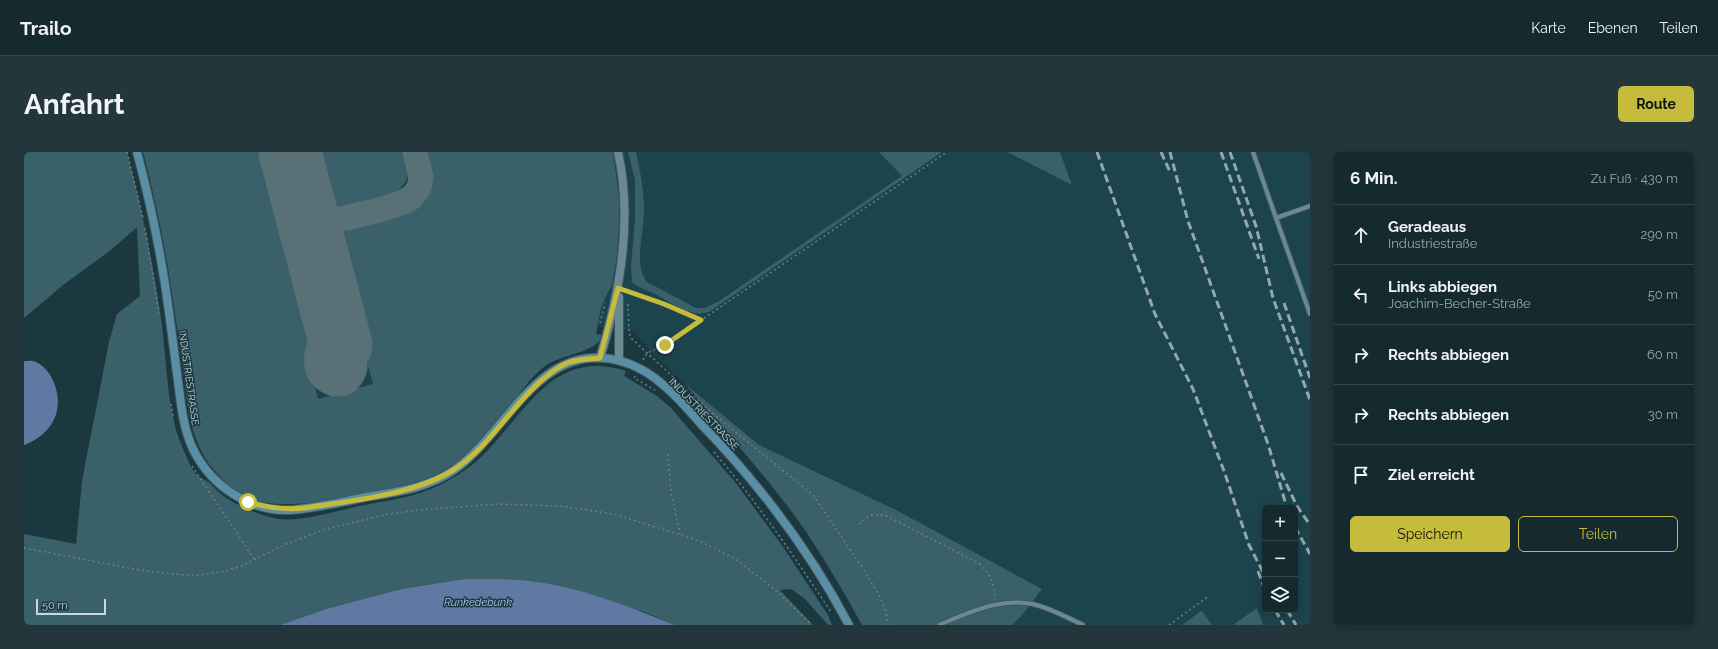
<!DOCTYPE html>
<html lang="de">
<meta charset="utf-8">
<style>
body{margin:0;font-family:Raleway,sans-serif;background:#22363b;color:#f1f3f6}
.controls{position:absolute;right:12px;bottom:12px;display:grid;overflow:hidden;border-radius:6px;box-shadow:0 2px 10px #0003}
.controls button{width:36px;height:36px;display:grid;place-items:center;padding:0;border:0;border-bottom:1px solid #34464b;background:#152a2f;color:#f1f3f6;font:20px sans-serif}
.scale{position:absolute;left:12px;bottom:10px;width:70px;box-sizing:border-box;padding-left:4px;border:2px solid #c7d7dc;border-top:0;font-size:11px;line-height:14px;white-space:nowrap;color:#c7d7dc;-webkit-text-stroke:3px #1c383f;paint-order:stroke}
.stop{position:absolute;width:12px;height:12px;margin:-9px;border:3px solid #c6bc3c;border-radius:50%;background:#fff}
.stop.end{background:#c6bc3c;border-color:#fff;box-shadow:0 1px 4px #0008}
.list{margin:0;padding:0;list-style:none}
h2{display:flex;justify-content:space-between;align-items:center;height:52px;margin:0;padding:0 16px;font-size:17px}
h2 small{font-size:13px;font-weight:400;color:#9da7aa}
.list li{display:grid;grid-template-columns:26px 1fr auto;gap:12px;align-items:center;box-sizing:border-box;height:60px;padding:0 16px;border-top:1px solid #34464b}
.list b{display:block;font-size:15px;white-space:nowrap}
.list p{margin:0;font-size:13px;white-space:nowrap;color:#9da7aa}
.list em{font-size:13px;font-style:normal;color:#9da7aa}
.actions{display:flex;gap:8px;padding:12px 16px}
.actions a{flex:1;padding:9px 0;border:1px solid #c6bc3c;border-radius:6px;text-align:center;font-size:14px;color:#c6bc3c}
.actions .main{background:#c6bc3c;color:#111}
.icon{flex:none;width:22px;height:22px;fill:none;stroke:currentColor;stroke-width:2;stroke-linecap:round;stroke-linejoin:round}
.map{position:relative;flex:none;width:1286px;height:473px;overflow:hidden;border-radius:6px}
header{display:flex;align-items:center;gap:24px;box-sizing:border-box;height:56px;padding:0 20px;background:#152a2f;border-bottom:1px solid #34464b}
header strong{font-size:19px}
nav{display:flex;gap:22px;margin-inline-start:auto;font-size:14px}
.intro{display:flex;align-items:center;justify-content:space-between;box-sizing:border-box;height:96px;padding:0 24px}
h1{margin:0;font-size:28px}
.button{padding:10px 18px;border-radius:6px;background:#c6bc3c;color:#111;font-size:14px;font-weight:700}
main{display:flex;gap:24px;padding:0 24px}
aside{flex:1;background:#152a2f;border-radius:6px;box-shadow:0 2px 10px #0003}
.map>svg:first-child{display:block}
.built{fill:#1c444d;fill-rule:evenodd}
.green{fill:#3a606a}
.water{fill:#5f79a2}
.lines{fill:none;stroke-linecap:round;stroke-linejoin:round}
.taxiway{stroke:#587076;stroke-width:25}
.runway{stroke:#587076;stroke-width:63}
.lane-casing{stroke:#3d565d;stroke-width:6}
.street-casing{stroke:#3d565d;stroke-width:10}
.secondary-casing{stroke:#3d565d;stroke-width:10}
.path{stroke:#6a8087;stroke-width:1.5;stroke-dasharray:2 3;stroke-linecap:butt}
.lane{stroke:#6a8991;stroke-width:4}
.street{stroke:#6a8991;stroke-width:8}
.secondary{stroke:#5a8ea4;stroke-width:8}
.rail{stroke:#94a7ad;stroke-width:3;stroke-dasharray:8 4;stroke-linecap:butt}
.route{stroke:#c6bc3c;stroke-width:5}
.labels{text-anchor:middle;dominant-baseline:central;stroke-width:3;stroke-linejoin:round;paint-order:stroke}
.street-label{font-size:10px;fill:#c7d7dc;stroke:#1c383f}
.water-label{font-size:11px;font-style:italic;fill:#a5c5f8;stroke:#1c383f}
</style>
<header>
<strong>Trailo</strong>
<nav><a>Karte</a><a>Ebenen</a><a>Teilen</a></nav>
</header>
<div class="intro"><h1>Anfahrt</h1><a class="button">Route</a></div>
<main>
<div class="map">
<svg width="1286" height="473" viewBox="0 0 1286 473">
<rect width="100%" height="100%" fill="#1c383f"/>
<!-- built -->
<path class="built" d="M124 0H1286V473H838L822 443 783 381 732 315 661 232 633 206 616 187 611 179 572 175 527 206 316 342ZM1241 356H1271V458H1241Z"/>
<!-- green -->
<g class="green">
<path d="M0 0H103C118 57 130 116 138 174 143 213 143 256 157 292 161 301 166 315 172 322 176 326 182 328 186 331 190 335 193 339 198 343 213 354 236 364 255 367 278 370 316 358 340 353 370 348 401 343 427 327 436 322 446 315 454 308 499 267 526 194 602 219L600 224 633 244 646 255 711 330 759 395 804 463 808 473H804L781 447 767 437 756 438 789 473H651L618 459 440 427 377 437 302 457 256 473H0V382L52 392 58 329 85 190 93 162 116 144 113 75 87 98 39 133 0 166Z"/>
<path d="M119 0H243L291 181 283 205 294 247 349 232 315 106C308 36 423 99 400 0H589L595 46V73L593 103 588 133 583 142 577 156 572 182 578 183C574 201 537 202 521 214 507 225 496 241 485 255 469 275 453 294 433 310 421 319 406 327 391 331 373 336 355 339 337 342 304 348 272 356 239 350 220 346 202 333 190 318 164 288 163 247 158 210 154 182 150 155 146 128 139 85 130 42 119 0Z"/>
<path d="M287 0H383C393 31 371 45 345 52 330 56 309 61 300 45 294 36 290 11 287 0Z"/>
<path d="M604 0H612C616 17 619 34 620 52 622 75 608 112 623 130L672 156H681L695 149 878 24 855 0H918L685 160C667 166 649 152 633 143 624 138 615 137 608 130L607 113 611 68V28Z"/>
<path d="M983 0H1036L1048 33Z"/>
<path d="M661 232 735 293 874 359 1018 437 999 462 988 473H838C821 442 803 411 783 381 747 328 702 281 661 232Z"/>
<path d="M1233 456 1239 473H1209Z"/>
<path d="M1178 459 1188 473H1158L1177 459Z"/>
</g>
<!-- water -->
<g class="water">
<path d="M0 209C4 209 9 208 12 210 28 217 37 242 33 258 30 275 15 288 0 293Z"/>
<path d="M440 427C462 428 484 426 505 429 556 435 604 454 651 473H256L302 457 377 437Z"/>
</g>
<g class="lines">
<!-- taxiway -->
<g class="taxiway">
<path d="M279 47C286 61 293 67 310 69L359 57 379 50 387 46 395 36 397 25 391 0"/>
<path d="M300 128C294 104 285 85 310 69"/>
<path d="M307 155C305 177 279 211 302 228 309 233 316 233 323 230 341 210 325 209 317 193"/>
</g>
<!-- runway -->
<path class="runway" d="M266 0 317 193"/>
<!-- lane casing -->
<g class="lane-casing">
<g id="lane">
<path d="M1229 0 1252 66"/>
<path d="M1286 54 1252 66 1286 162"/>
<path d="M915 473C946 460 981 443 1016 454 1031 459 1045 466 1059 473"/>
</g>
</g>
<!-- street casing -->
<g class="street-casing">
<g id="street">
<path d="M595 145V208"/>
<path d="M576 206C596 140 609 68 594 0"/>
</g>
</g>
<!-- secondary casing -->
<g class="secondary-casing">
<path id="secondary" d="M113 0C127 53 138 106 145 160 148 183 151 206 154 229 157 252 159 276 169 297 187 334 226 360 267 358 292 356 318 350 342 345 373 340 404 336 430 318 479 284 510 201 578 206 598 207 616 215 632 227 649 240 663 256 677 272 735 332 786 399 825 473"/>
</g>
<!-- path -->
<g class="path">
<path d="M103 0 119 66"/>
<path d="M121 76 135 161"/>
<path d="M601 138 640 152 677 168"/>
<path d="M604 152 605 181 607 186 686 259 789 343 840 418 856 445 862 460 864 473"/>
<path d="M576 171 581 151"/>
<path d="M619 208 623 201 641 193 657 182 923 0"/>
<path d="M611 224 610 226 631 238"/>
<path d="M147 252 149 264"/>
<path d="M690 300C733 350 770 404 807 460"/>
<path d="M644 302 647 340 656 382"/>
<path d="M168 314 230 407"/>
<path d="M835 372 846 363H861L956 412C967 424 970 430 971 447"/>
<path d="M0 396 115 418 159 423H176L196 420 215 415 262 392 302 377 365 362 395 358 474 352 537 354 590 362 676 389 713 408 755 441 788 473"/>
<path d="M1145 473 1185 444"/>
</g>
<!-- lane -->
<use href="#lane" class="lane"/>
<!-- street -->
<use href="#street" class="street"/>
<!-- secondary -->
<use href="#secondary" class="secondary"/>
<!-- rail -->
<g class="rail">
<path d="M1073 0 1131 162 1169 237 1200 319 1225 393 1241 424"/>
<path d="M1137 0 1147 22"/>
<path d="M1146 0 1164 69 1244 292 1263 356"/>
<path d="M1197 0 1235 107"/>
<path d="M1206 0 1232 74 1249 146 1286 248"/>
<path d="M1260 151 1286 226"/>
<path d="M1257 321 1273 354 1286 373"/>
<path d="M1271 375 1286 402"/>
<path d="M1234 419 1241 438"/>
<path d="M1251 458 1260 473"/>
<path d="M1263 458 1272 473"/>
</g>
</g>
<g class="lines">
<!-- route -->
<path class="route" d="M224 350C243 356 260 358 280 356 325 349 387 343 426 320 464 298 485 256 518 228 525 222 534 215 543 211 554 207 565 207 576 206L594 136 640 152 677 168 641 193"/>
</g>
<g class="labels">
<!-- street labels -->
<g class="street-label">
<text transform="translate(165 226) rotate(82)">INDUSTRIESTRASSE</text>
<text transform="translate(680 262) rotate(46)">INDUSTRIESTRASSE</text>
</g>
<!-- water labels -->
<g class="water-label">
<text x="454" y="450">Runkedebunk</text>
</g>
</g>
</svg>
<div class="controls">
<button>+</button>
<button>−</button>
<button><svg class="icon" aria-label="layers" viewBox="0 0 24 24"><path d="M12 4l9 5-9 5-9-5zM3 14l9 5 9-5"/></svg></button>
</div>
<div class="scale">50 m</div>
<div class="stop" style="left:224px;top:350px"></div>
<div class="stop end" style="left:641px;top:193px"></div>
</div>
<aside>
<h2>6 Min.<small>Zu Fuß · 430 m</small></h2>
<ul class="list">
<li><svg class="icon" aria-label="ahead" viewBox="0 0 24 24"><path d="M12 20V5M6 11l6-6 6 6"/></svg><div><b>Geradeaus</b><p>Industriestraße</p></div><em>290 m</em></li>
<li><svg class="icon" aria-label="left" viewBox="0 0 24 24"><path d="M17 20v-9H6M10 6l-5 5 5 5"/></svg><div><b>Links abbiegen</b><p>Joachim-Becher-Straße</p></div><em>50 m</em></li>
<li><svg class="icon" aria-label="right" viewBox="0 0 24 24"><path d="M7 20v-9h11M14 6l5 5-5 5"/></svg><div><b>Rechts abbiegen</b></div><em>60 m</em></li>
<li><svg class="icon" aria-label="right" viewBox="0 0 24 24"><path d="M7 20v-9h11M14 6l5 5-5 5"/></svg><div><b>Rechts abbiegen</b></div><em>30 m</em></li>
<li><svg class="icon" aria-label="arrive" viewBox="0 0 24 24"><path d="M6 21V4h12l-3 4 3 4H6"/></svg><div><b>Ziel erreicht</b></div></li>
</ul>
<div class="actions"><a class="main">Speichern</a><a>Teilen</a></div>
</aside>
</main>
